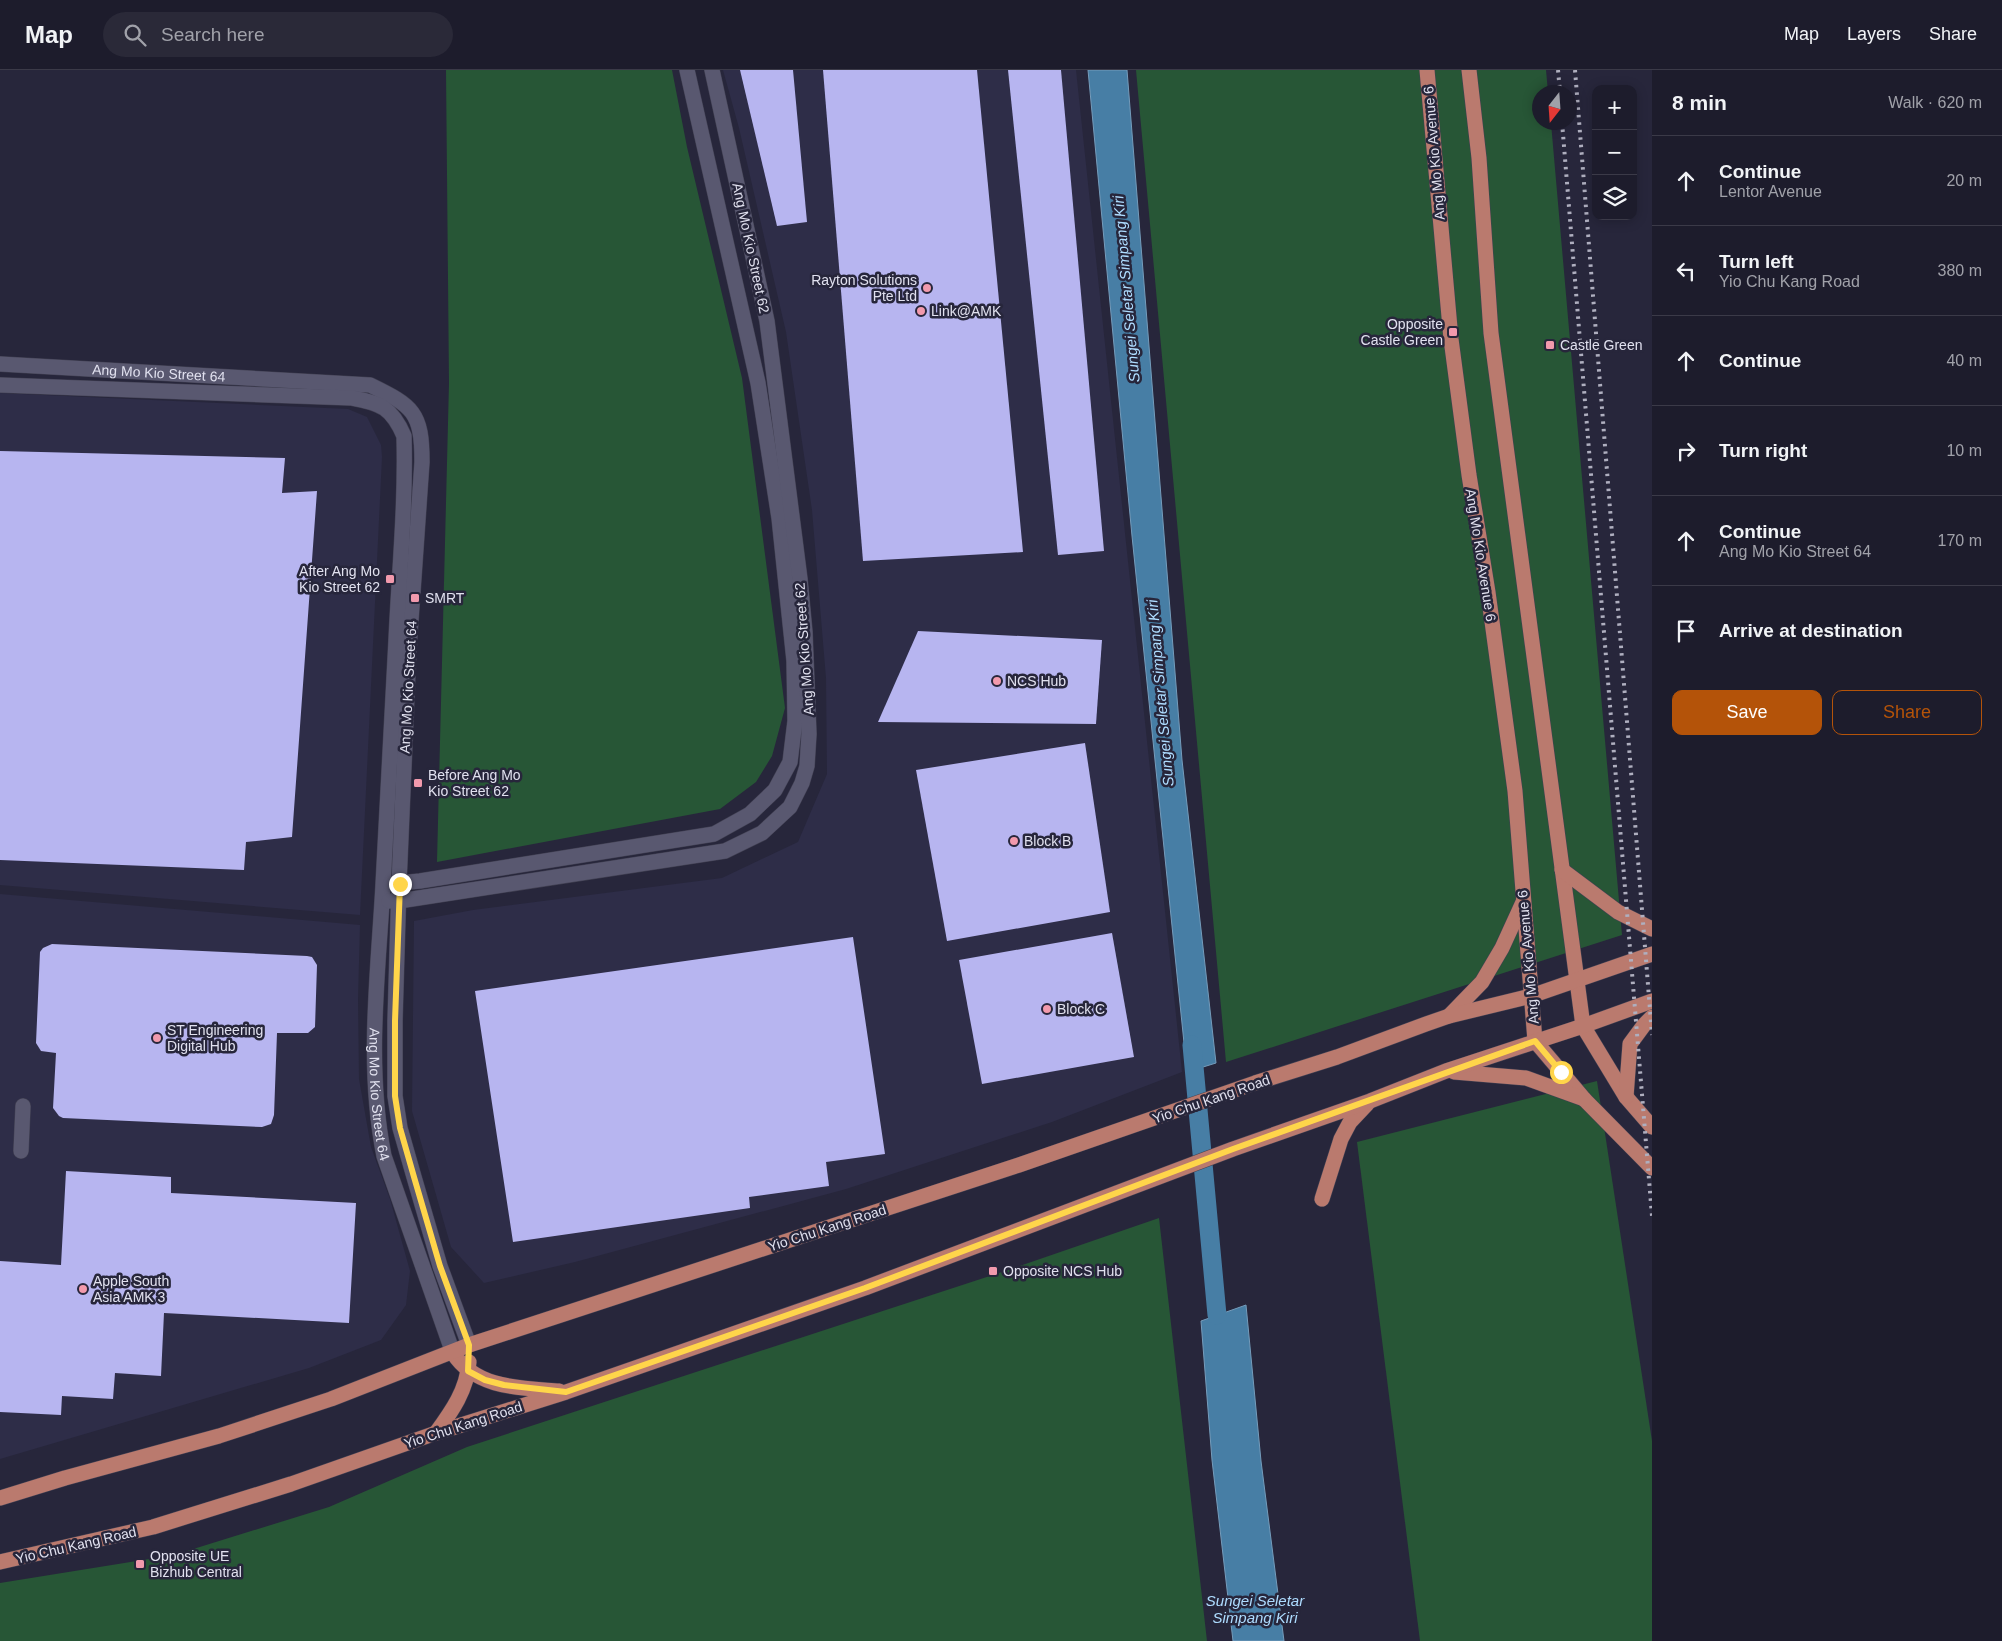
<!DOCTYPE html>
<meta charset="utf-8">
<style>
body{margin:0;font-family:Arial,sans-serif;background:#2a2938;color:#f1f3f6}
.controls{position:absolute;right:15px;top:15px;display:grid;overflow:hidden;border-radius:10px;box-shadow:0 2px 12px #0003}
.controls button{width:45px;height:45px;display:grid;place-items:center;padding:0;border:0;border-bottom:1px solid #3b3a48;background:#1d1c2c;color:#f1f3f6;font:25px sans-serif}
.compass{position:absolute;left:1532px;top:15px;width:45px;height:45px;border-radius:50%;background:#1d1c2c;box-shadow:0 2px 12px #0003;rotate:197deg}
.stop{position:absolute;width:15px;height:15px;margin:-11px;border:4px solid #ffd54a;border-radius:50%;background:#fff}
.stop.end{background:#ffd54a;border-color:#fff;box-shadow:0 1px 5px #0008}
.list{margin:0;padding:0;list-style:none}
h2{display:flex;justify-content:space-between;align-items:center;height:65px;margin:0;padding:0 20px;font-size:21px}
h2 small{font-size:16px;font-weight:400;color:#a0a1a9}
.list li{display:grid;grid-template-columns:32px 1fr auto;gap:15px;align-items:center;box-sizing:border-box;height:90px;padding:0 20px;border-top:1px solid #3b3a48}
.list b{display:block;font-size:19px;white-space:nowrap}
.list p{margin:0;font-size:16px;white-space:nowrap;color:#a0a1a9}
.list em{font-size:16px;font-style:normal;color:#a0a1a9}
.actions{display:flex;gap:10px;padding:15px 20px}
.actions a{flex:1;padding:11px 0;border:1px solid #b45309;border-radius:10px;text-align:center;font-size:18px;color:#b45309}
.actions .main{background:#b45309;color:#fff}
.icon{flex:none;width:28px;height:28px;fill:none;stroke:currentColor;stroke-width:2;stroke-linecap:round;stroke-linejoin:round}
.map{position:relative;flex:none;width:1652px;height:1571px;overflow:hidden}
header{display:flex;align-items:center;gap:30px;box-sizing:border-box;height:70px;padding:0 25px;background:#1d1c2c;border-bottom:1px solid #3b3a48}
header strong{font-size:24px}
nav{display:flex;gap:28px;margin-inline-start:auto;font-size:18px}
.search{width:350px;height:45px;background:#2a2938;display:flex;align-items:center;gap:12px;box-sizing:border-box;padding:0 18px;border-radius:28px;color:#a0a1a9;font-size:19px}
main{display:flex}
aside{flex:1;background:#1d1c2c}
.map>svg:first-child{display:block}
.built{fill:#2e2d48}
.green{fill:#275636}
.water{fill:#477ea5;stroke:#759cbb}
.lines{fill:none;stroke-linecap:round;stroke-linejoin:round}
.canal{stroke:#477ea5;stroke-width:19}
.building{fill:#b7b5f0}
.street-casing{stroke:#424153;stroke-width:16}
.secondary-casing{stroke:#424153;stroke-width:16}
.primary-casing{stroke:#424153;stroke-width:16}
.street{stroke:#595870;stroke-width:15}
.secondary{stroke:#595870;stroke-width:15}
.primary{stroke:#ba7a6e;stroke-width:15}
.rail{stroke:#afafbf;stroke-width:4;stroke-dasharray:2.5 5;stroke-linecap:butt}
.route{stroke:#ffd54a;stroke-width:6}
.poi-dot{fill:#f29aad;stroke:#27263b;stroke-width:2}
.labels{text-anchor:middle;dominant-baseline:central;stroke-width:5;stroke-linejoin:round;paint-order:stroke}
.street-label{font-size:14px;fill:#e1e1ef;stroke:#27263b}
.poi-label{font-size:14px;fill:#e1e1ef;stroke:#27263b;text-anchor:start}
.water-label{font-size:15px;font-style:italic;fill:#aedcff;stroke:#27263b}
</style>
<header>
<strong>Map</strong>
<div class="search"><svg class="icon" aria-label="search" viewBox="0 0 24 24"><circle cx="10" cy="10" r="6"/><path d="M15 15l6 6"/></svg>Search here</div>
<nav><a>Map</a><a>Layers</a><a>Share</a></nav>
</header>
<main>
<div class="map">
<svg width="1652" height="1571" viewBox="0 0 1652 1571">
<rect width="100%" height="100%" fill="#27263b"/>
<!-- built -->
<g class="built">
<path d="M723 0H1076L1182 1002 1052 1052 846 1119 575 1192 484 1213 451 1177 412 1041 414 851 473 840 722 808 798 772 827 704 826 608 812 440 786 262 739 58Z"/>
<path d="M0 323 348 339 367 347 381 375 382 387 360 845 0 815Z"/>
<path d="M0 824 360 855 358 929 359 1009 371 1077 390 1129 410 1201 406 1235 381 1270 309 1298 0 1389Z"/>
</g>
<!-- green -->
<g class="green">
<path d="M446 0H672L687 77 742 308 785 638 772 686 756 712 720 739 437 792 449 313Z"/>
<path d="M1136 0H1546L1548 22H1540V52L1551 53 1622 865 1226 992Z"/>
<path d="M1597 1011 1652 1371V1571H1420L1357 1072Z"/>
<path d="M1159 1148 1207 1571H0V1513L174 1485 329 1437 467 1377 999 1203Z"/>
</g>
<!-- water -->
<g class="water">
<path d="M1088 0H1127L1182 690 1216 993 1187 1002 1132 466Z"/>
<path d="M1246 1235 1261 1391 1284 1571H1233L1212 1390 1201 1251Z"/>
</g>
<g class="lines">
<!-- canal -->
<path class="canal" d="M1192 975 1217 1245"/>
</g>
<!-- building -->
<g class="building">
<path d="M740 0H793L807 152 777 156Z"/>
<path d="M823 0H977L1023 482 863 491Z"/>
<path d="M1008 0H1061L1104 481 1058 485Z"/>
<path d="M0 381 285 388 282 423 317 421 292 767 246 772 244 800 0 790Z"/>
<path d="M918 561 1102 570 1096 654 878 652Z"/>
<path d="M1085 673 1110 842 947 871 916 700Z"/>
<path d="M1112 863 1134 987 982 1014 959 890Z"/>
<path d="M853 867 885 1084 826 1092 829 1116 749 1127 750 1138 513 1172 475 921Z"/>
<path d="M52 874 307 886 312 887 317 895 315 957 308 963H277L274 1045 271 1054 262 1057 63 1048 59 1046 53 1038 56 983 41 981 36 973 40 882 43 878Z"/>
<path d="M66 1101 171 1107V1123L356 1133 349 1253 164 1243 161 1306 115 1303 113 1329 62 1326 61 1345 0 1342V1191L61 1195Z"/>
</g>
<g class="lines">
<!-- street casing -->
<g class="street-casing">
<path id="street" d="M21 1081 23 1036"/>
</g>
<!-- secondary casing -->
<g class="secondary-casing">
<g id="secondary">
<path id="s1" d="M0 294 370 315C413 336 422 342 422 392L409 579 399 814 395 951V1026L400 1058 414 1107 440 1196 469 1275"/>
<path id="s2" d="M0 315 352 328C381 333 392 338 404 366 406 434 399 503 396 570 391 652 388 734 383 815 378 906 366 996 384 1086L453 1283"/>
<path d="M390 814 420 811 714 764 750 744 775 720 790 692 795 651 794 591 779 448 758 313 687 0"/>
<path d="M389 831H399L725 781 762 763 790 737 802 713 807 696 809 664 805 562 800 509 767 251 712 0"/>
</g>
</g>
<!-- primary casing -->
<g class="primary-casing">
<g id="primary">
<path d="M1427 0 1451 269 1469 405 1488 522 1515 721 1535 971"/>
<path d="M1469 0 1479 88 1491 263 1583 956 1626 1027 1652 1057"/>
<path d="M1562 800 1618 842 1652 859"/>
<path d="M1449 946 1482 912 1502 878 1523 832"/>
<path d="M1535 971 1585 1030 1652 1098"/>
<path d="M1454 1002 1526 1008 1584 1029"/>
<path d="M1626 1027 1630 974 1644 955 1652 947"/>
<path d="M1322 1129 1341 1069 1350 1052 1367 1034"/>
<path d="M453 1283C476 1319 521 1318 559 1321"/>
<path d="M436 1363C452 1341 467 1320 469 1292"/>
<path d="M0 1428 65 1408 219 1366 331 1329 469 1275 1019 1095 1255 1013 1337 987 1426 954 1449 946 1531 926 1652 884"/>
<path d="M0 1492 153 1457 291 1414 436 1363 566 1322 865 1218 1233 1079 1370 1031 1446 1001 1583 956 1652 931"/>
</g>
</g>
<!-- street -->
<use href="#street" class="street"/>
<!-- secondary -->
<use href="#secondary" class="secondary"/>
<!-- primary -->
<use href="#primary" class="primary"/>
<!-- rail -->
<g class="rail">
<path d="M1558 0 1560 22"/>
<path d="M1575 0 1652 965"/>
<path d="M1562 52 1652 1146"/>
</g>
</g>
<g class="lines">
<!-- route -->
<path class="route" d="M400 814 395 951V1026L400 1058 414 1107 440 1196 469 1275 468 1301 485 1310 504 1315 566 1322 865 1218 1233 1079 1535 971 1561 1002"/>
</g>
<!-- markers -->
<g class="poi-dot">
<circle cx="927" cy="218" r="5"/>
<circle cx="921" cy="241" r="5"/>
<rect x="1448" y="257" width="10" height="10" rx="2.5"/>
<rect x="1545" y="270" width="10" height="10" rx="2.5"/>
<rect x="385" y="504" width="10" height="10" rx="2.5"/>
<rect x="410" y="523" width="10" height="10" rx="2.5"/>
<circle cx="997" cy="611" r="5"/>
<rect x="413" y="708" width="10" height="10" rx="2.5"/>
<circle cx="1014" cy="771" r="5"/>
<circle cx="1047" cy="939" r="5"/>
<circle cx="157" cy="968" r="5"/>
<rect x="988" y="1196" width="10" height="10" rx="2.5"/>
<circle cx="83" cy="1219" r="5"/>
<rect x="135" y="1489" width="10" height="10" rx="2.5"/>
</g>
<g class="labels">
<!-- street labels -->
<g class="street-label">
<text transform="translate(1434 83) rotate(-95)">Ang Mo Kio Avenue 6</text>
<text transform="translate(751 178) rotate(78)">Ang Mo Kio Street 62</text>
<text stroke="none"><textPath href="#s1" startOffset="159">Ang Mo Kio Street 64</textPath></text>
<text transform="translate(1481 485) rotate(81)">Ang Mo Kio Avenue 6</text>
<text transform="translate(804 579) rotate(-94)">Ang Mo Kio Street 62</text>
<text transform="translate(408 617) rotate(-87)">Ang Mo Kio Street 64</text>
<text transform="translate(1528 887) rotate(-95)">Ang Mo Kio Avenue 6</text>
<text stroke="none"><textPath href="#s2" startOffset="1080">Ang Mo Kio Street 64</textPath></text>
<text transform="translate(1211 1029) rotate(-19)">Yio Chu Kang Road</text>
<text transform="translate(827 1158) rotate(-18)">Yio Chu Kang Road</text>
<text transform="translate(463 1355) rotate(-18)">Yio Chu Kang Road</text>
<text transform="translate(76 1475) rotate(-13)">Yio Chu Kang Road</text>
</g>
<!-- poi labels -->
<g class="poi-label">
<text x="917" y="210" text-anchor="end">Rayton Solutions<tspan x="917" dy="16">Pte Ltd</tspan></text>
<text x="931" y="241">Link@AMK</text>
<text x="1443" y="254" text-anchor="end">Opposite<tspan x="1443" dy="16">Castle Green</tspan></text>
<text x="1560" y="275">Castle Green</text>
<text x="380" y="501" text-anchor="end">After Ang Mo<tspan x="380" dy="16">Kio Street 62</tspan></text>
<text x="425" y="528">SMRT</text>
<text x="1007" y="611">NCS Hub</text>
<text x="428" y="705">Before Ang Mo<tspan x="428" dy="16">Kio Street 62</tspan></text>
<text x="1024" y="771">Block B</text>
<text x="1057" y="939">Block C</text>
<text x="167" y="960">ST Engineering<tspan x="167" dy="16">Digital Hub</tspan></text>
<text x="1003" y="1201">Opposite NCS Hub</text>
<text x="93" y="1211">Apple South<tspan x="93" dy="16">Asia AMK 3</tspan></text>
<text x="150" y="1486">Opposite UE<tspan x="150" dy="16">Bizhub Central</tspan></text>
</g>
<!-- water labels -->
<g class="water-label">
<text transform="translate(1126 219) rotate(-95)">Sungei Seletar Simpang Kiri</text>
<text transform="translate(1160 623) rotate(-95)">Sungei Seletar Simpang Kiri</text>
<text x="1255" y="1530">Sungei Seletar<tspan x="1255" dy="17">Simpang Kiri</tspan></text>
</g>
</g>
</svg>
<div class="controls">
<button>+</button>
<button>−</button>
<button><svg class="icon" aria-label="layers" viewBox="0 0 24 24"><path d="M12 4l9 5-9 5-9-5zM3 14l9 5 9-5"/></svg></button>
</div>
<svg class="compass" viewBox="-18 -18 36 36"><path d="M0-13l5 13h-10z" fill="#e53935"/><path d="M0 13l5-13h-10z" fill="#a0a1a9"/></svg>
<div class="stop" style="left:1561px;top:1002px"></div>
<div class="stop end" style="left:400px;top:814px"></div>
</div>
<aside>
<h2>8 min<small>Walk · 620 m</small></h2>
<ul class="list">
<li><svg class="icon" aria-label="ahead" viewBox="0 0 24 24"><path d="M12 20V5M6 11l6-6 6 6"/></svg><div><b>Continue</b><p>Lentor Avenue</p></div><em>20 m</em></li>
<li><svg class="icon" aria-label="left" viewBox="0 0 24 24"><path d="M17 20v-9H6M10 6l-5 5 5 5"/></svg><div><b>Turn left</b><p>Yio Chu Kang Road</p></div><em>380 m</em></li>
<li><svg class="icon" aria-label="ahead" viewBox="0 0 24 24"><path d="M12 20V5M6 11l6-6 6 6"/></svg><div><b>Continue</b></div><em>40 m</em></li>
<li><svg class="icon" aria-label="right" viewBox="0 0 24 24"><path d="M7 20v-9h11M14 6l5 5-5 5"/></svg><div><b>Turn right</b></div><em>10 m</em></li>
<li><svg class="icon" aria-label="ahead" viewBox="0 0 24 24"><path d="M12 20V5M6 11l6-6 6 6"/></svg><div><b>Continue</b><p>Ang Mo Kio Street 64</p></div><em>170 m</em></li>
<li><svg class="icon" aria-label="arrive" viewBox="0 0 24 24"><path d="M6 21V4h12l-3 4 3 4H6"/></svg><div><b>Arrive at destination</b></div></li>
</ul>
<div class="actions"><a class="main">Save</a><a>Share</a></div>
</aside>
</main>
